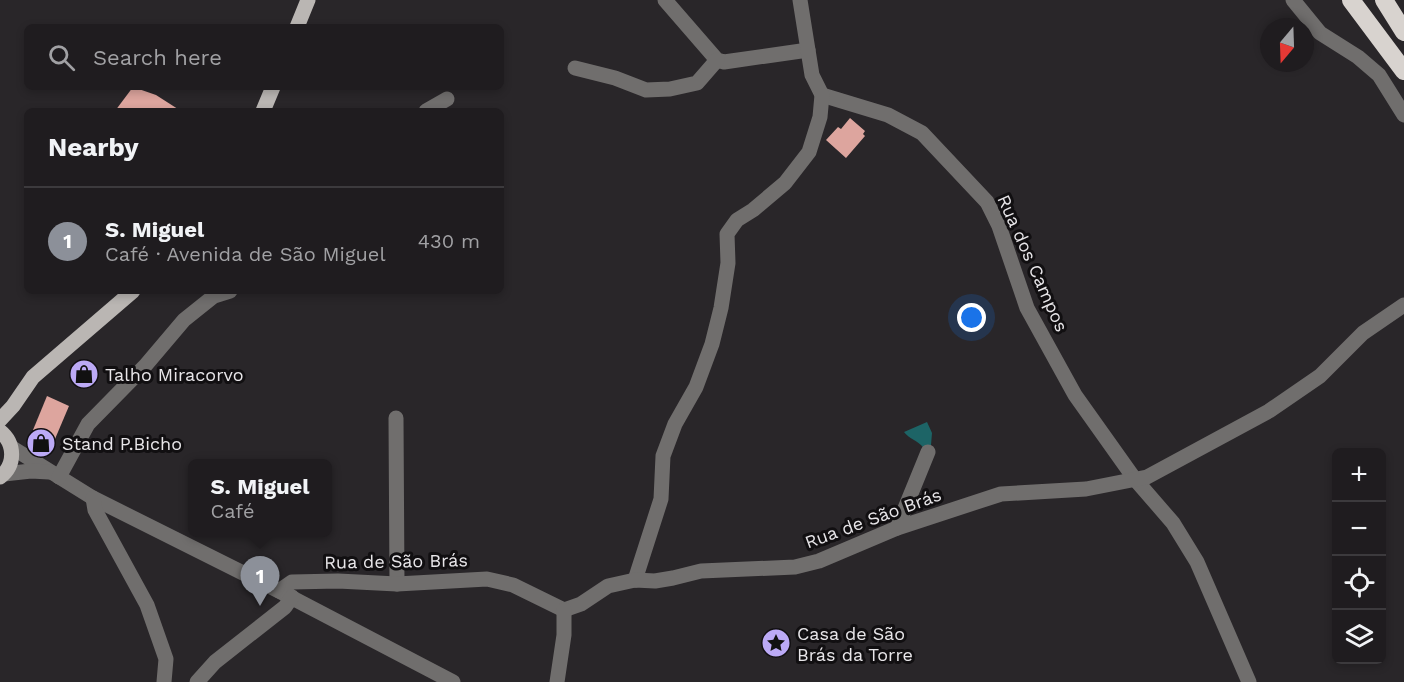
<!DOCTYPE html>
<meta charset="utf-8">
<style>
body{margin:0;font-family:"Work Sans",sans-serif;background:#2c292c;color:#f1f3f6}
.controls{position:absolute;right:18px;bottom:18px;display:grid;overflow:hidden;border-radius:9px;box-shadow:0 3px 9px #0003}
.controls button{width:54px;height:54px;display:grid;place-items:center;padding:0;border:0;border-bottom:2px solid #3c3a3d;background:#1f1c1f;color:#f1f3f6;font:30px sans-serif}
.compass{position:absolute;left:1260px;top:18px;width:54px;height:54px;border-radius:50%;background:#1f1c1f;box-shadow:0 3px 9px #0003;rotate:199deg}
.you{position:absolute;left:972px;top:318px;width:21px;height:21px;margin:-15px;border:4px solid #fff;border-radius:50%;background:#1a73e8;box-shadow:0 0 0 9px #1a73e833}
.badge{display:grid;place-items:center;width:39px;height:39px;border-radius:50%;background:#8c9099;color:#fff;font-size:20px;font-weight:700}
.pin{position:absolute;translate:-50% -50px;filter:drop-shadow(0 2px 3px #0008)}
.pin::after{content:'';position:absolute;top:32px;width:21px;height:18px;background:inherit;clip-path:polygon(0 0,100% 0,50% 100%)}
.popup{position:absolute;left:188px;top:459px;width:144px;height:78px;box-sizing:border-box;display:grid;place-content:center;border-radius:9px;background:#1f1c1f;filter:drop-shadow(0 2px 4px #0005);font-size:20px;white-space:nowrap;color:#a1a1a4}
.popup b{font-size:22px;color:#f1f3f6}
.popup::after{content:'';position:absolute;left:50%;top:100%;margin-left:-12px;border:12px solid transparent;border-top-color:#1f1c1f}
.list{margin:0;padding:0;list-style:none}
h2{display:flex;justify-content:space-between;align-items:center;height:78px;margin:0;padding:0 24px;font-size:26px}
h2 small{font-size:20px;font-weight:400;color:#a1a1a4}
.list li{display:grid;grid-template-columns:39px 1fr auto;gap:18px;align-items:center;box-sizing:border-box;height:108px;padding:0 24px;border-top:2px solid #3c3a3d}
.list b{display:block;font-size:22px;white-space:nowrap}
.list p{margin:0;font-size:20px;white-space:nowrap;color:#a1a1a4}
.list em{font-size:20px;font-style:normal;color:#a1a1a4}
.icon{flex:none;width:33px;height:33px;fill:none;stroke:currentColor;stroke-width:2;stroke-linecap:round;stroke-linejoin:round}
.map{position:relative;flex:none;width:1404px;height:682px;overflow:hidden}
.search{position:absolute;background:#1f1c1f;box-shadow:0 3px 9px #0003;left:24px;top:24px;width:480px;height:66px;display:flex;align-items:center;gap:15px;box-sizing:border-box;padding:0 21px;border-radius:9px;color:#a1a1a4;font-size:22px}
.panel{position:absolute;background:#1f1c1f;box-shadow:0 3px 9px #0003;left:24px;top:108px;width:480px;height:186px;border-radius:9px}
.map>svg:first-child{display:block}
.water{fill:#1d6466}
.building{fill:#dda59e}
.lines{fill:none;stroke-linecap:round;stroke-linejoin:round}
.minor{stroke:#706e6d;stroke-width:15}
.major{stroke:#bab6b3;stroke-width:15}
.highway{stroke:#d8d3cf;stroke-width:18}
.labels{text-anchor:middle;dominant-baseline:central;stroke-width:6;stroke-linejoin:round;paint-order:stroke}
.street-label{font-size:18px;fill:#e8e6e9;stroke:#110f11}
.poi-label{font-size:18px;fill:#e8e6e9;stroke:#110f11;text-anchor:start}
</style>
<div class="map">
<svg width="1404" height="682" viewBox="0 0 1404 682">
<rect width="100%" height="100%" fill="#292629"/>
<!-- water -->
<path class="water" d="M927 422 932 433 931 445 923 447C917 440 909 439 904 432Z"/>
<!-- building -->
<g class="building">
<path d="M133 87 156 95 181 111H115Z"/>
<path d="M850 118 865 131 863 134 865 136 846 158 826 140 838 127 841 129Z"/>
<path d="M47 396 69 406 55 439 33 430Z"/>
</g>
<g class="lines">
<!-- minor -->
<g class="minor">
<path d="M665 0 717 60 724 62 808 50"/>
<path d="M1293 0 1320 33 1358 57 1379 75 1404 115"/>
<path d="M575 68 615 78 646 90 670 89 697 83 717 60"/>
<path d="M822 95 888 115 922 133 987 202 999 226 1027 308 1075 395 1134 478 1173 523 1197 562 1249 682"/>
<path d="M426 111 447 99"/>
<path d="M396 418 397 584"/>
<path d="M11 447 93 498 279 591 453 682"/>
<path d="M4 474 31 471 49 472"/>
<path d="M59 477 88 424 145 366 184 320 214 296 230 291"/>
<path d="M93 498 95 510 147 605 166 659 164 682"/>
<path d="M897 528 928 452"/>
<path d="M635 580 661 499 663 456 675 424 696 387 712 344 721 308 728 263 727 234 737 220 753 210 785 183 809 152 820 117 822 95 812 75 800 0"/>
<path d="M279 591 292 582 338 581 397 584 487 579 513 585 564 610 581 604 608 586 635 580 655 581 673 578 701 571 795 567 819 561 897 528 1001 494 1086 489 1147 477 1269 411 1320 376 1363 333 1404 305"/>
<path d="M197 682 215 662 285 607 292 597"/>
<path d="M557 682 564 635V610"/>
</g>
<!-- major -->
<g class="major">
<path d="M297 27 308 0"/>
<path d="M263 111 273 87"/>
<path d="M0 420 13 406 33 377 133 291"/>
<path d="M0 431C15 443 16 465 0 477"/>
</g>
<!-- highway -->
<g class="highway">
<path d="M1351 0 1404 71"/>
<path d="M1384 0 1404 32"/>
</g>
</g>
<!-- icons -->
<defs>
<g id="shop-disc" transform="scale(1.5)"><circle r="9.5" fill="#bcaaf6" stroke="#110f11"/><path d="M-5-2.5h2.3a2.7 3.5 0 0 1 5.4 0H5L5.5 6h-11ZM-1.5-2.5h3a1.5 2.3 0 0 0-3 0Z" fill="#111"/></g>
<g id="sight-disc" transform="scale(1.5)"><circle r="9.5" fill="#bcaaf6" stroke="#110f11"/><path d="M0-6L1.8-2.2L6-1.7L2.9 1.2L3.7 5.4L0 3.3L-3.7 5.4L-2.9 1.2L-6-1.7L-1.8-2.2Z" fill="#111"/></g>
</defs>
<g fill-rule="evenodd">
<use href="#shop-disc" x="84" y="374"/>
<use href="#shop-disc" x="41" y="443"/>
<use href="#sight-disc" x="776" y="643"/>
</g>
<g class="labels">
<!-- street labels -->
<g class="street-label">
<text transform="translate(1033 263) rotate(66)">Rua dos Campos</text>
<text transform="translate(873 518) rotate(-20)">Rua de São Brás</text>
<text transform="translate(396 561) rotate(-1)">Rua de São Brás</text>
</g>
<!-- poi labels -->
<g class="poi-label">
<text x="105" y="374">Talho Miracorvo</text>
<text x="62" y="443">Stand P.Bicho</text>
<text x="797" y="633">Casa de São<tspan x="797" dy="21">Brás da Torre</tspan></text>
</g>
</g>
</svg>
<div class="controls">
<button>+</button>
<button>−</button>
<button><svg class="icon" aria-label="locate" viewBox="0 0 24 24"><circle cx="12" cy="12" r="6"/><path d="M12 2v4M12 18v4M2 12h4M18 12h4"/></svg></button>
<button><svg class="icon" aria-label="layers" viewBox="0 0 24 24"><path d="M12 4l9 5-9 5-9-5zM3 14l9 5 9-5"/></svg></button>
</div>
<svg class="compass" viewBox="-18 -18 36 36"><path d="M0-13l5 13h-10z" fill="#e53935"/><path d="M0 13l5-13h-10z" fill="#a1a1a4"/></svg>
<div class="you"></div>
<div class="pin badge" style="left:260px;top:606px">1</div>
<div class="popup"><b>S. Miguel</b>Café</div>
<div class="search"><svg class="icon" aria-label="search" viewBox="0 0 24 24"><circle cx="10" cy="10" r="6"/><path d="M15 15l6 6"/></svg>Search here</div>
<section class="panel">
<h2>Nearby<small></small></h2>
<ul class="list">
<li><span class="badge">1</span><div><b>S. Miguel</b><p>Café · Avenida de São Miguel</p></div><em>430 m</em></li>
</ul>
</section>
</div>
